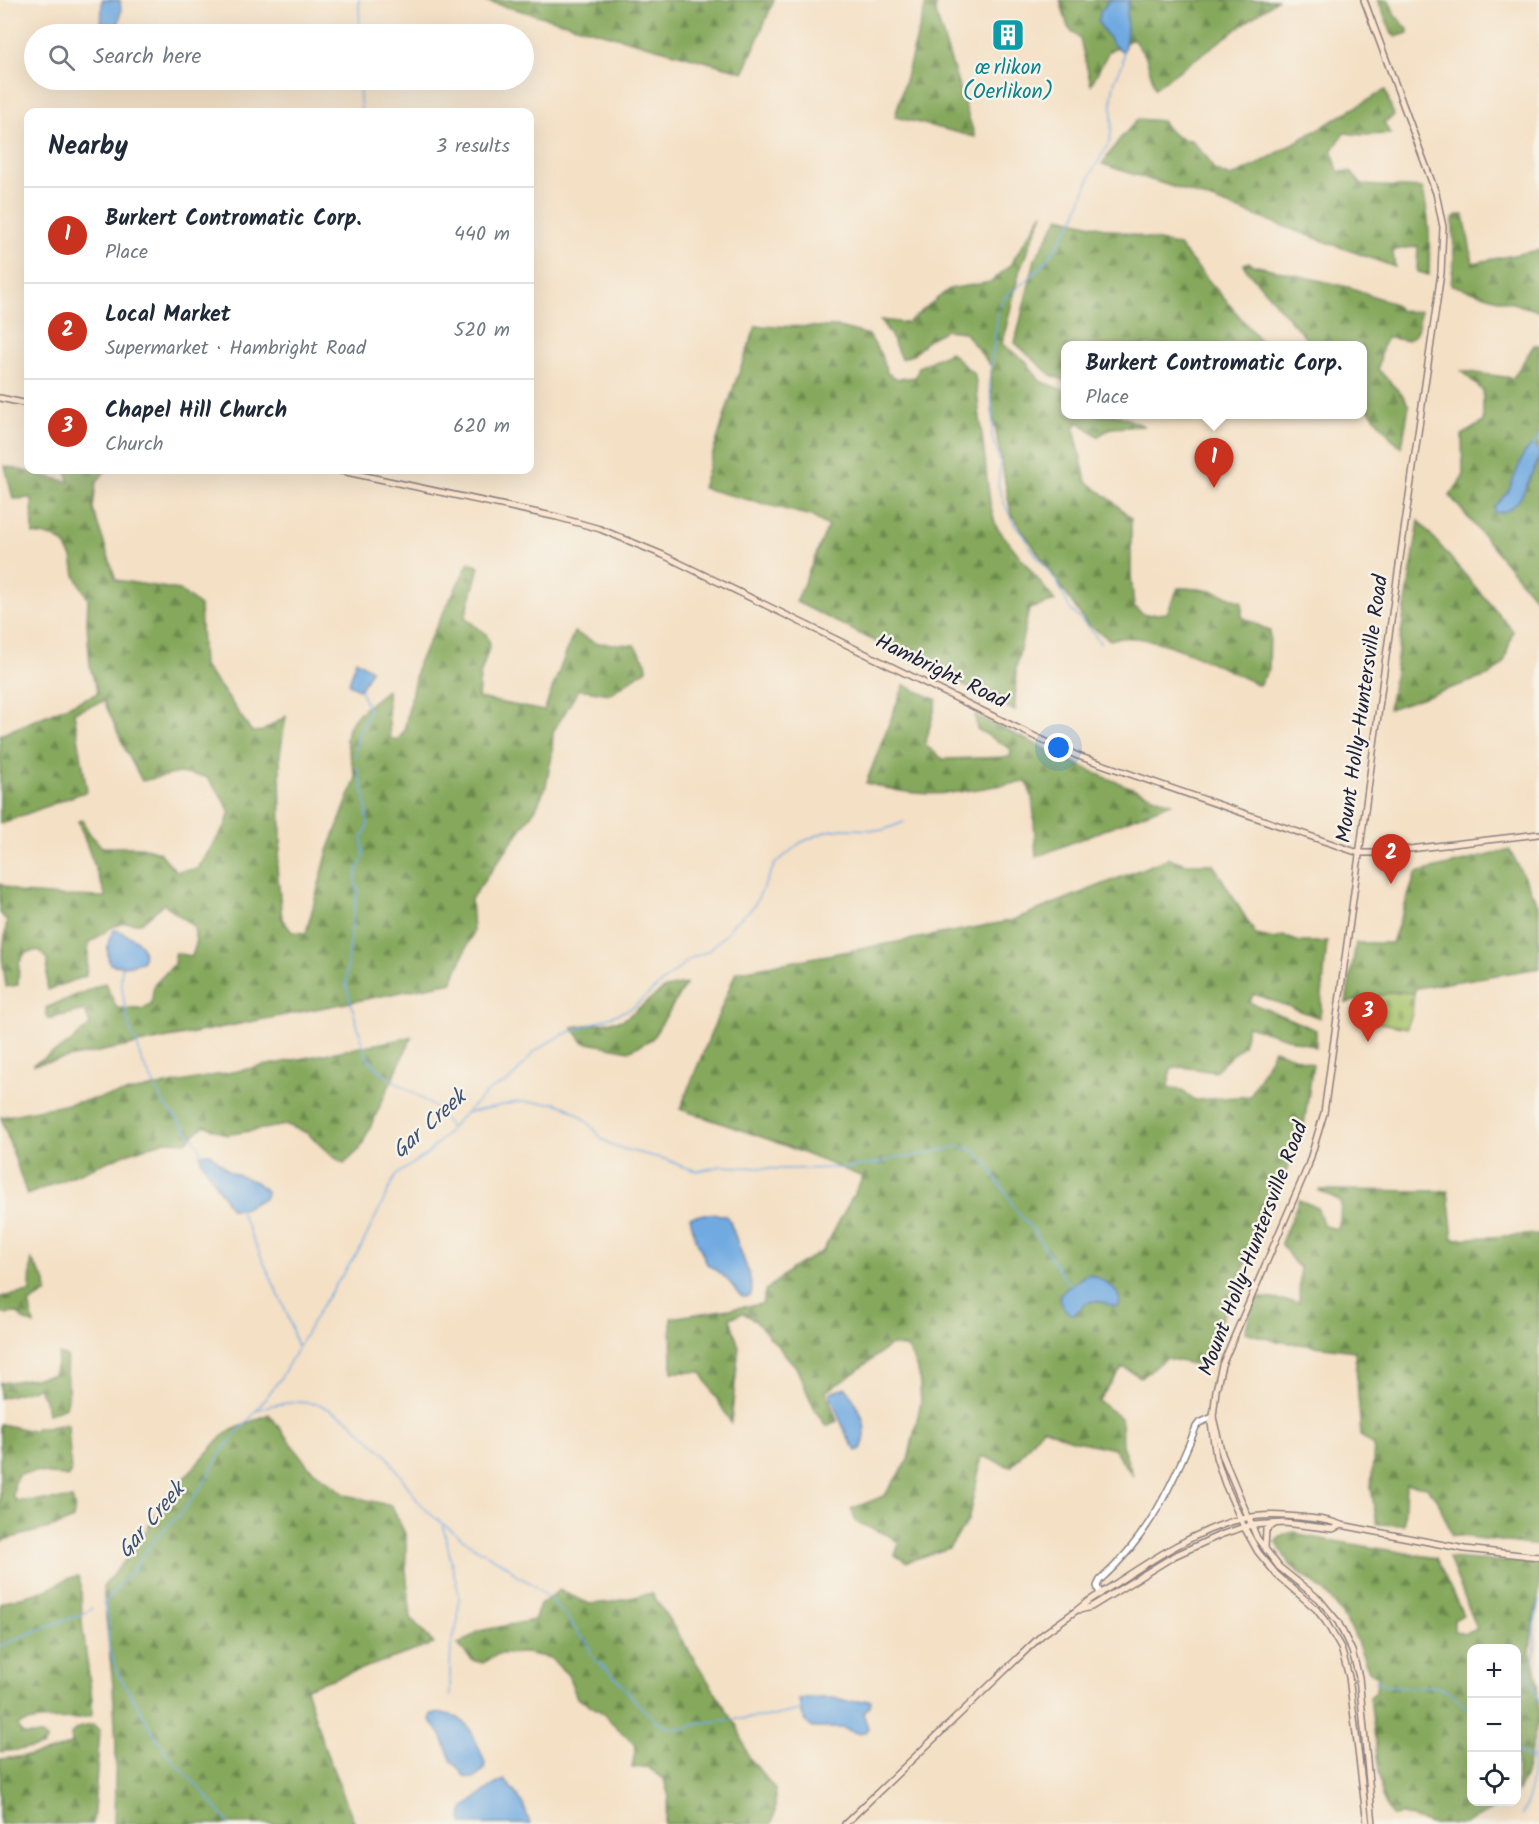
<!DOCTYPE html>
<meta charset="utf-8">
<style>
body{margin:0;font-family:Kalam,sans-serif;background:#f6f6f7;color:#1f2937}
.controls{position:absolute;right:18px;bottom:18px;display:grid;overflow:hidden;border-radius:12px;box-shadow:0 6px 24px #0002}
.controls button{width:54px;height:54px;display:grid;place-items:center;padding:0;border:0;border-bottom:2px solid #e0e1e3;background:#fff;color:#1f2937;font:30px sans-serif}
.you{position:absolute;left:1059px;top:748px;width:21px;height:21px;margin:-15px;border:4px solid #fff;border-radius:50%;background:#1a73e8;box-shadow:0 0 0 9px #1a73e833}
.badge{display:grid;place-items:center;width:39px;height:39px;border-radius:50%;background:#c8321e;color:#fff;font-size:20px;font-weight:700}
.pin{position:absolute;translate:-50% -50px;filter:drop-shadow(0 2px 3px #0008)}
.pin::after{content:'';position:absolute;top:32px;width:21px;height:18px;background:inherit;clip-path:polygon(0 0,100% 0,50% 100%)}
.popup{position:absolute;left:1061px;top:341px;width:306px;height:78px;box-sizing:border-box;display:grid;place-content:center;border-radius:12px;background:#fff;filter:drop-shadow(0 2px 4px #0005);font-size:20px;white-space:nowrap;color:#747a83}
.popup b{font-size:22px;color:#1f2937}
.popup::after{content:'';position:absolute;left:50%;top:100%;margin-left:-12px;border:12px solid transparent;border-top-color:#fff}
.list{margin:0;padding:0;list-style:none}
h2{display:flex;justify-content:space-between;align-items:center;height:78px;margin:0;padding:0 24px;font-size:26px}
h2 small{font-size:20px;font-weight:400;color:#747a83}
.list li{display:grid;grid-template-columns:39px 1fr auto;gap:18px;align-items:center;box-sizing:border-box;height:96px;padding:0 24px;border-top:2px solid #e0e1e3}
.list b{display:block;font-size:22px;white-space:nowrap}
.list p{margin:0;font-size:20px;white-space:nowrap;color:#747a83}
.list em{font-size:20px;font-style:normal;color:#747a83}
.icon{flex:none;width:33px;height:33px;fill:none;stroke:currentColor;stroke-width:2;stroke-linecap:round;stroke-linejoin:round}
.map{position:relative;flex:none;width:1539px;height:1824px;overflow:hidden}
.search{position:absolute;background:#fff;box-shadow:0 6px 24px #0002;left:24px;top:24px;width:510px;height:66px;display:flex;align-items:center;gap:15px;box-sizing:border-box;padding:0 21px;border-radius:33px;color:#747a83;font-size:22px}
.panel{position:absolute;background:#fff;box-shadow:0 6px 24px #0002;left:24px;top:108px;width:510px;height:366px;border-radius:12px}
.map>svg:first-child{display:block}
.forest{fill:url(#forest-firs);stroke:#54654c;stroke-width:1.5}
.cemetery{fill:url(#cemetery-stones);stroke:#647252;stroke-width:1.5}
.water{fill:#71aae1;stroke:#4a668e;stroke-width:1.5}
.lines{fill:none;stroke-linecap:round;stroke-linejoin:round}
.stream{stroke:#71aae1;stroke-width:1.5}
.tertiary-casing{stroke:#8b8180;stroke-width:8}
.secondary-casing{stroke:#8b8180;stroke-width:8}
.tertiary{stroke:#fff;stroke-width:5}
.secondary{stroke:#fbe5cf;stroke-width:5}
.labels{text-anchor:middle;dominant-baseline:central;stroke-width:5;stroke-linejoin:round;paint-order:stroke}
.culture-label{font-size:21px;fill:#0d838f;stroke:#f7f3e8}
.street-label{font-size:21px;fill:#22223b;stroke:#f7f3e8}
.water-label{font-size:22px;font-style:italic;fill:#3e5275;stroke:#f7f3e8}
</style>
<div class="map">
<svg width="1539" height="1824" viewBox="0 0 1539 1824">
<defs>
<pattern id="forest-firs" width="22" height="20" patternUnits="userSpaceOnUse" patternTransform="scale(1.5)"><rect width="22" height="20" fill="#85a85c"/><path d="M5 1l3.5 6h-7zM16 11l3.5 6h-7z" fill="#6c884d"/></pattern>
<pattern id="cemetery-stones" width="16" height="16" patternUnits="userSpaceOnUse" patternTransform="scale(1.5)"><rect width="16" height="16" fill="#a7c268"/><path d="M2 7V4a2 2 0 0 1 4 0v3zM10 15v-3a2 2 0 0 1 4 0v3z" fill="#8fa65b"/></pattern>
</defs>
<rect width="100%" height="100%" fill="#f7f3e8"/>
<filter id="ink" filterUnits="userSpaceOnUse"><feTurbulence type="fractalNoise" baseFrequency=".0167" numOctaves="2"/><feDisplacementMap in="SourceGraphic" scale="12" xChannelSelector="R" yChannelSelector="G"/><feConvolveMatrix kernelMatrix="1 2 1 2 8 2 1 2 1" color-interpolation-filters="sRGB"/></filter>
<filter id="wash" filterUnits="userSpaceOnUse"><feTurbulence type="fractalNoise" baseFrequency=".008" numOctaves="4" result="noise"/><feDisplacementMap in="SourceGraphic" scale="24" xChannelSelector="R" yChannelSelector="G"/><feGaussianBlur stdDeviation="1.35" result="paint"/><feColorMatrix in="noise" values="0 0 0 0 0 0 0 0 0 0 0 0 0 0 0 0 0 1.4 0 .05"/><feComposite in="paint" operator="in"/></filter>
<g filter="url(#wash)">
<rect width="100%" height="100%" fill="#f4e0c5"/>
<!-- forest -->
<g class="forest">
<path d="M482 0H774L744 72Z"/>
<path d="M927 0H938L935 11 975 137 895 117Z"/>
<path d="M1060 0H1277L1155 88 1146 57 1133 39 1109 51 1091 85 1080 39 1068 27Z"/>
<path d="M1378 0H1389L1395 15 1408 29V33L1396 37 1392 34Z"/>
<path d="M1385 90 1394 116 1384 122 1390 134 1363 135 1344 133 1332 151 1338 171 1351 172 1362 185 1422 188C1430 216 1430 246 1429 275L1418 272 1417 269 1418 246 1395 250 1393 253 1395 267 1198 195 1102 164 1119 140 1138 119 1162 121C1170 132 1176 140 1191 140L1208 159 1214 170 1231 177 1260 163Z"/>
<path d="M1043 213 1020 269 1002 344 1026 361 1040 381 1065 391 1066 414 1118 415 1144 426 1111 428 1098 436 1078 422 1074 428 1086 481 1110 499 1131 518V575L1134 607 1145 615 1167 613 1178 588C1201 587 1222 592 1242 602V617L1270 631 1269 669 1259 685C1221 668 1150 627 1110 640L1086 623 1011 514 992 410 991 366 964 332 946 330 929 339 914 354 901 359 890 334 880 320 907 323 949 289 991 282 1010 265Z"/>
<path d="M1457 215H1464L1473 263 1539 250V311L1451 285 1454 256 1453 219Z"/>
<path d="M1059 217 1179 246 1264 345 1066 346 1065 381 1051 375 1015 343 1035 259Z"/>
<path d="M1249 262 1253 265 1352 288 1394 304 1399 310 1410 312 1420 311C1420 320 1418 338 1407 340 1401 340 1393 338 1387 338L1383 345 1378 369 1403 396 1409 406 1402 446 1397 445 1363 403 1362 346 1312 345 1245 268 1244 264Z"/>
<path d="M756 326 839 327 869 335 881 355 887 373 898 379 916 377 919 367 950 352 975 375 990 503 996 526 1055 601 1029 609 1016 668 1015 711 796 602 828 526 811 516 702 488 733 389Z"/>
<path d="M1534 345H1539V603L1450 496 1463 477 1462 435 1483 422V391L1462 371 1513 378Z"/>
<path d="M5 466 69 482 66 470H106L96 483 93 509 116 580 180 590 200 606 203 666 222 689 252 732 263 731 286 716 280 754 281 842 277 867 282 919 292 932 306 933 328 851 356 778 346 740 348 727 360 712 387 690 390 738 398 740 404 731 418 663 469 562 479 567 465 618 486 634 490 644 480 676 478 698 544 711 574 632 596 643 634 645 646 662 647 669 610 694 579 689 553 732 552 756 546 786 536 808 471 899 473 932 452 982 32 1065 67 1045 90 1025 85 1010 48 1019 46 1008 105 983 117 1008 141 1009 151 1005 154 985 174 964 175 953 192 956 196 944 194 927 164 904 141 923H124L112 927 89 943 86 976 47 990V960L39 950 25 953 19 963 18 985 6 987 2 957 7 921 0 913V884L21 893 62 896 106 897 78 821 82 820 90 834 102 847H142L159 852 176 871 197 869 226 825 230 811 217 790 206 777 179 773 142 781 126 751 104 701 74 712 87 791 0 824V735L98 693 90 667 87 623 88 599 75 575 72 557 64 544 54 537 33 534 32 498 13 499Z"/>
<path d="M1419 521 1513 631 1504 663 1490 675 1389 709Z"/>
<path d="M904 685 937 700 925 745 943 759 1010 757 1011 749 977 729 975 715 1104 777 1171 803 1036 857 1033 801 1027 782C990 785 953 797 916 793 899 792 882 787 866 783Z"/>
<path d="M1510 850 1539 907V968L1416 988 1414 993 1394 992 1346 1003 1356 943H1392L1416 873Z"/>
<path d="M1169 858 1186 864H1213L1256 935 1275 939 1283 936 1300 942H1327L1320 1018 1254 994 1249 1002 1316 1030V1047L1248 1026 1243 1045 1214 1072 1183 1067 1171 1069 1168 1087 1179 1089 1195 1100 1250 1096 1274 1050 1313 1064 1303 1132 1201 1366 1166 1358 1141 1377 1123 1367 1098 1401 1121 1418 1122 1445 1133 1476 1114 1449 1072 1440 1043 1428 1011 1467 982 1456 968 1521 949 1548 906 1562 895 1555 899 1544C889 1532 870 1529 856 1522L851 1509 884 1496 908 1460 921 1402 919 1374 908 1348 891 1345 846 1379 826 1391 837 1421 826 1426 815 1410 796 1367 755 1320 743 1313 730 1318 739 1347 731 1423 701 1372H672L671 1318 762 1304 765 1291 791 1269 823 1251 863 1177 773 1141 680 1109 736 972 1010 921Z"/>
<path d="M686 984 652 1039 629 1051 583 1042 572 1027 623 1020 665 988Z"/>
<path d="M412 1037 360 1149 344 1164 331 1155 307 1133 287 1125 226 1135 205 1125 186 1142 165 1141 123 1155 27 1195 1 1117Z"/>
<path d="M1318 1190 1448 1191 1453 1239 1539 1234V1546L1452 1535 1438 1501 1427 1487 1406 1484 1404 1525 1377 1524 1371 1488 1374 1446 1361 1436 1355 1351 1275 1341 1245 1332 1255 1297 1299 1302 1300 1268 1293 1261 1281 1243 1299 1200 1317 1207 1324 1226 1337 1229 1340 1221 1341 1201Z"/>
<path d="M31 1259 46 1282 47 1292 29 1303 34 1325 23 1320 18 1313 0 1314V1297L30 1292Z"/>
<path d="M59 1354 67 1357C64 1374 72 1390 66 1407L48 1414 44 1397 38 1388 0 1398V1382L2 1383 52 1375 57 1365Z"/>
<path d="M269 1414 308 1466 346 1495 392 1506 406 1536V1570L411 1618 434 1644 306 1688 323 1744 355 1824H114L116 1745 113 1686 103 1587 138 1544 168 1496 225 1433Z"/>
<path d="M66 1423 68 1425 71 1472 68 1477 37 1472 19 1474 15 1481 13 1497 18 1501 72 1499 75 1507 73 1519 60 1525 0 1541V1424L33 1431 37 1427 46 1428Z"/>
<path d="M1295 1532 1304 1536 1436 1558 1463 1615 1454 1620V1631L1464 1634 1477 1629 1449 1558 1539 1564V1594L1533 1623 1530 1652 1536 1671 1539 1716 1525 1775 1518 1791 1517 1792 1516 1648H1472V1802H1504L1467 1824H1431L1403 1815 1392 1816 1382 1797 1370 1697 1376 1692 1377 1677 1369 1671 1353 1632 1335 1604 1325 1592 1289 1564 1276 1541C1281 1535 1288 1533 1295 1532Z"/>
<path d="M78 1576 81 1586 82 1623 92 1699V1715C68 1724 41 1715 18 1725L19 1730 25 1735H42L47 1739 42 1747 0 1752V1603C14 1598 28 1596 43 1591 55 1587 65 1577 78 1576Z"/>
<path d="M559 1590 590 1604 611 1602 652 1593 738 1728 748 1756 775 1789V1812L772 1824H738L731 1821 720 1822V1824H664L669 1797 664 1779 647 1767 632 1768 636 1746 600 1711 577 1698 568 1675 550 1658 525 1653 498 1654 483 1663 472 1660 458 1645 479 1631 534 1620 540 1605Z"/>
<path d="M94 1725 100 1730 93 1824H0V1759C25 1756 50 1755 72 1743L71 1734C77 1727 85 1726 94 1725Z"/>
</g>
<!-- cemetery -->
<path class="cemetery" d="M1394 992 1414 993 1412 1013 1407 1028 1363 1020 1366 999Z"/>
<!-- water -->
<g class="water">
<path d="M102 0H120L121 11 117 34H101Z"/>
<path d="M1109 0H1129C1124 18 1130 35 1123 52L1113 44 1098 22 1100 13Z"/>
<path d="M1532 445 1539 450C1539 464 1535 466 1530 478 1523 494 1516 513 1495 513L1494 507 1508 492 1524 454Z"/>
<path d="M356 660 371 670 360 690 349 684Z"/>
<path d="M114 930C119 930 122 932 127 935 139 941 146 946 143 961 133 966 121 967 110 964 106 955 107 938 114 930Z"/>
<path d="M210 1153 230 1172 256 1182 267 1192 266 1197 243 1209H231L202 1162 200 1154Z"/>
<path d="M705 1214 724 1215 729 1219 749 1274 752 1288 751 1295 747 1297H742L726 1278 707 1264 694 1234 690 1217Z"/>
<path d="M1090 1274C1101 1279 1126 1292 1118 1307 1106 1305 1096 1296 1084 1305 1079 1309 1077 1313 1072 1315 1064 1310 1059 1303 1060 1294L1084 1276Z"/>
<path d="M846 1388C858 1405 872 1428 861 1449L857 1451C847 1442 837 1411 831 1397V1392Z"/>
<path d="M805 1698H834L847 1702 869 1700 871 1701 870 1706 863 1713 868 1728 867 1731 860 1734 842 1728H812C803 1721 800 1711 799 1700Z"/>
<path d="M431 1714C468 1709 473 1735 485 1763L484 1769 475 1778C459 1779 462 1769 452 1762L441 1735 430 1719Z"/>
<path d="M505 1780 523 1803 530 1824H462L463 1809C476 1799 490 1785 505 1780Z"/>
</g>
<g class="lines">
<!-- stream -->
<g class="stream">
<path d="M359 0 360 34"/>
<path d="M359 80 361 112"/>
<path d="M1532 447 1539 436"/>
<path d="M1100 643 1092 631 1070 609 1057 582 1030 547 1024 535 1015 526 1005 505 998 485 1000 466 998 454 992 437 993 411 989 383 999 306 1007 295 1026 281 1041 267 1055 249 1075 217 1091 174 1110 141 1112 123V94L1115 80 1123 63V51"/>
<path d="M355 757 357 738 369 712 360 689"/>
<path d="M357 767 365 797 368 826 362 839 364 856 357 871 355 884 358 887 351 930 346 985 348 993 366 1055C383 1080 414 1090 436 1109 442 1114 446 1122 450 1128"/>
<path d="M122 966 121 981 125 1008 131 1032 138 1047 140 1057 164 1104 185 1128 198 1145 202 1155"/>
<path d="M466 1113 517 1102 555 1103 566 1107 577 1113 588 1122 602 1139 615 1147 668 1160 681 1166 698 1171 722 1166 777 1169 845 1168 881 1163 898 1157H910L956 1147 967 1148 976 1152 989 1166 1000 1185 1008 1195 1014 1208 1034 1231 1063 1277 1073 1287"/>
<path d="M240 1211 287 1313 297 1347"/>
<path d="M257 1410 272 1405 297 1402 319 1404 349 1420 387 1456 420 1504 434 1517 471 1545 509 1567 517 1576 531 1583 550 1599 568 1618 577 1632 587 1642 592 1656 618 1680 640 1706 657 1722 670 1728 683 1729 697 1724 716 1721 773 1716 800 1710"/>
<path d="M443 1526 459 1595 458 1620 451 1647 450 1666V1697"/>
<path d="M1539 1601 1534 1625 1535 1651 1530 1670 1532 1682 1539 1700"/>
<path d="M103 1604 134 1569 152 1542 184 1510 204 1483 222 1450 249 1420 280 1379 321 1307 361 1247 396 1175 427 1154 443 1138 458 1120 491 1089 506 1083 515 1075 533 1053 546 1044 564 1034 587 1026 632 1008 691 958 708 951 726 934 733 924 750 910 755 904 775 864 800 843 827 831 843 829 883 830 904 822"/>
<path d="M105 1604 108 1620 109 1647 116 1670 166 1753 206 1795 229 1824"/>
<path d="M0 1646 30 1633 87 1612 92 1608"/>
<path d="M1374 1681 1399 1688 1433 1686 1443 1689 1455 1696 1472 1713"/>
<path d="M1516 1750 1532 1760"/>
<path d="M1522 1815 1529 1796 1532 1764 1539 1736"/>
</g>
</g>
</g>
<g filter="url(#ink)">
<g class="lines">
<!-- tertiary casing -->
<g class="tertiary-casing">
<path id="tertiary" d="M1100 1594 1097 1586 1100 1580C1147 1539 1173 1484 1196 1427L1199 1423 1213 1417"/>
</g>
<!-- secondary casing -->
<g class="secondary-casing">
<g id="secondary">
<path d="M1364 0 1436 193 1443 227 1441 273 1387 649 1324 1113 1308 1166 1222 1365 1216 1390 1213 1417 1211 1423 1216 1457 1225 1484 1244 1527 1258 1552 1277 1575 1316 1609 1326 1622 1341 1648 1349 1677 1367 1824"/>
<path d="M0 398 28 404"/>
<path d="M337 470 557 517 600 529 663 555 1040 739 1078 756 1350 850 1359 853H1375L1539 834"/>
<path d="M1213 1417 1222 1454 1257 1538 1279 1567 1319 1599 1338 1622 1352 1651 1359 1677 1373 1824"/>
<path d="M1265 1548 1266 1530 1275 1524"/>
<path d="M1080 1610 1091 1607 1174 1556 1220 1535 1244 1527 1252 1525 1285 1523 1333 1529 1341 1525"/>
<path d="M845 1824 1042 1635 1077 1610 1087 1602C1135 1572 1185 1533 1241 1519 1260 1514 1281 1515 1300 1517 1314 1519 1329 1519 1341 1525L1465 1549 1539 1557"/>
</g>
</g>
<!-- tertiary -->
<use href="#tertiary" class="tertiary"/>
<!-- secondary -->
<use href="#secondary" class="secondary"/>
</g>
</g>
<!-- icons -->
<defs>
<g id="building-square" transform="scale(1.725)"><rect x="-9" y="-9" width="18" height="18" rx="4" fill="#0f9aa8" stroke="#f7f3e8"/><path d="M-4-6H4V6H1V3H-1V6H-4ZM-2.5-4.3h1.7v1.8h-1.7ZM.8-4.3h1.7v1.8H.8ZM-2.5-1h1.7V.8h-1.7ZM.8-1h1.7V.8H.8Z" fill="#fff"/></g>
</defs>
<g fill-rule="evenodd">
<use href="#building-square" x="1008" y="35"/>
</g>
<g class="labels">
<!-- culture labels -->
<g class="culture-label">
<text x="1008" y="68">œrlikon<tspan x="1008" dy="24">(Oerlikon)</tspan></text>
</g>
<!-- street labels -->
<g class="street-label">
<text transform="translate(941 672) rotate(26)">Hambright Road</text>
<text transform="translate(1363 709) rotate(-82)">Mount Holly-Huntersville Road</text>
<text transform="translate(1254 1249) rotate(-69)">Mount Holly-Huntersville Road</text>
</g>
<!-- water labels -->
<g class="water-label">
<text transform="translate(430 1125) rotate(-42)">Gar Creek</text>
<text transform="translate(152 1521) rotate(-50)">Gar Creek</text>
</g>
</g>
</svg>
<div class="controls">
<button>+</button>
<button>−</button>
<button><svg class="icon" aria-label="locate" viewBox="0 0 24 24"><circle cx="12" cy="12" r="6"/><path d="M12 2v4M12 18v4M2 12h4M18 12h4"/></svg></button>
</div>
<div class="you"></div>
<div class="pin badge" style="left:1214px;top:488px">1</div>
<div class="popup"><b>Burkert Contromatic Corp.</b>Place</div>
<div class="pin badge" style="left:1391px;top:884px">2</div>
<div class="pin badge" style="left:1368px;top:1042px">3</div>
<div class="search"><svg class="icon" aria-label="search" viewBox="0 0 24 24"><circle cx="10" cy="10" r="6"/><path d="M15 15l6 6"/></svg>Search here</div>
<section class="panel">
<h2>Nearby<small>3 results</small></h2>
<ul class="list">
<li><span class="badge">1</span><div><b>Burkert Contromatic Corp.</b><p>Place</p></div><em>440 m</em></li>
<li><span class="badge">2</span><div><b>Local Market</b><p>Supermarket · Hambright Road</p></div><em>520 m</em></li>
<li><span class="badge">3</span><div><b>Chapel Hill Church</b><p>Church</p></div><em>620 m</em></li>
</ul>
</section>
</div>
